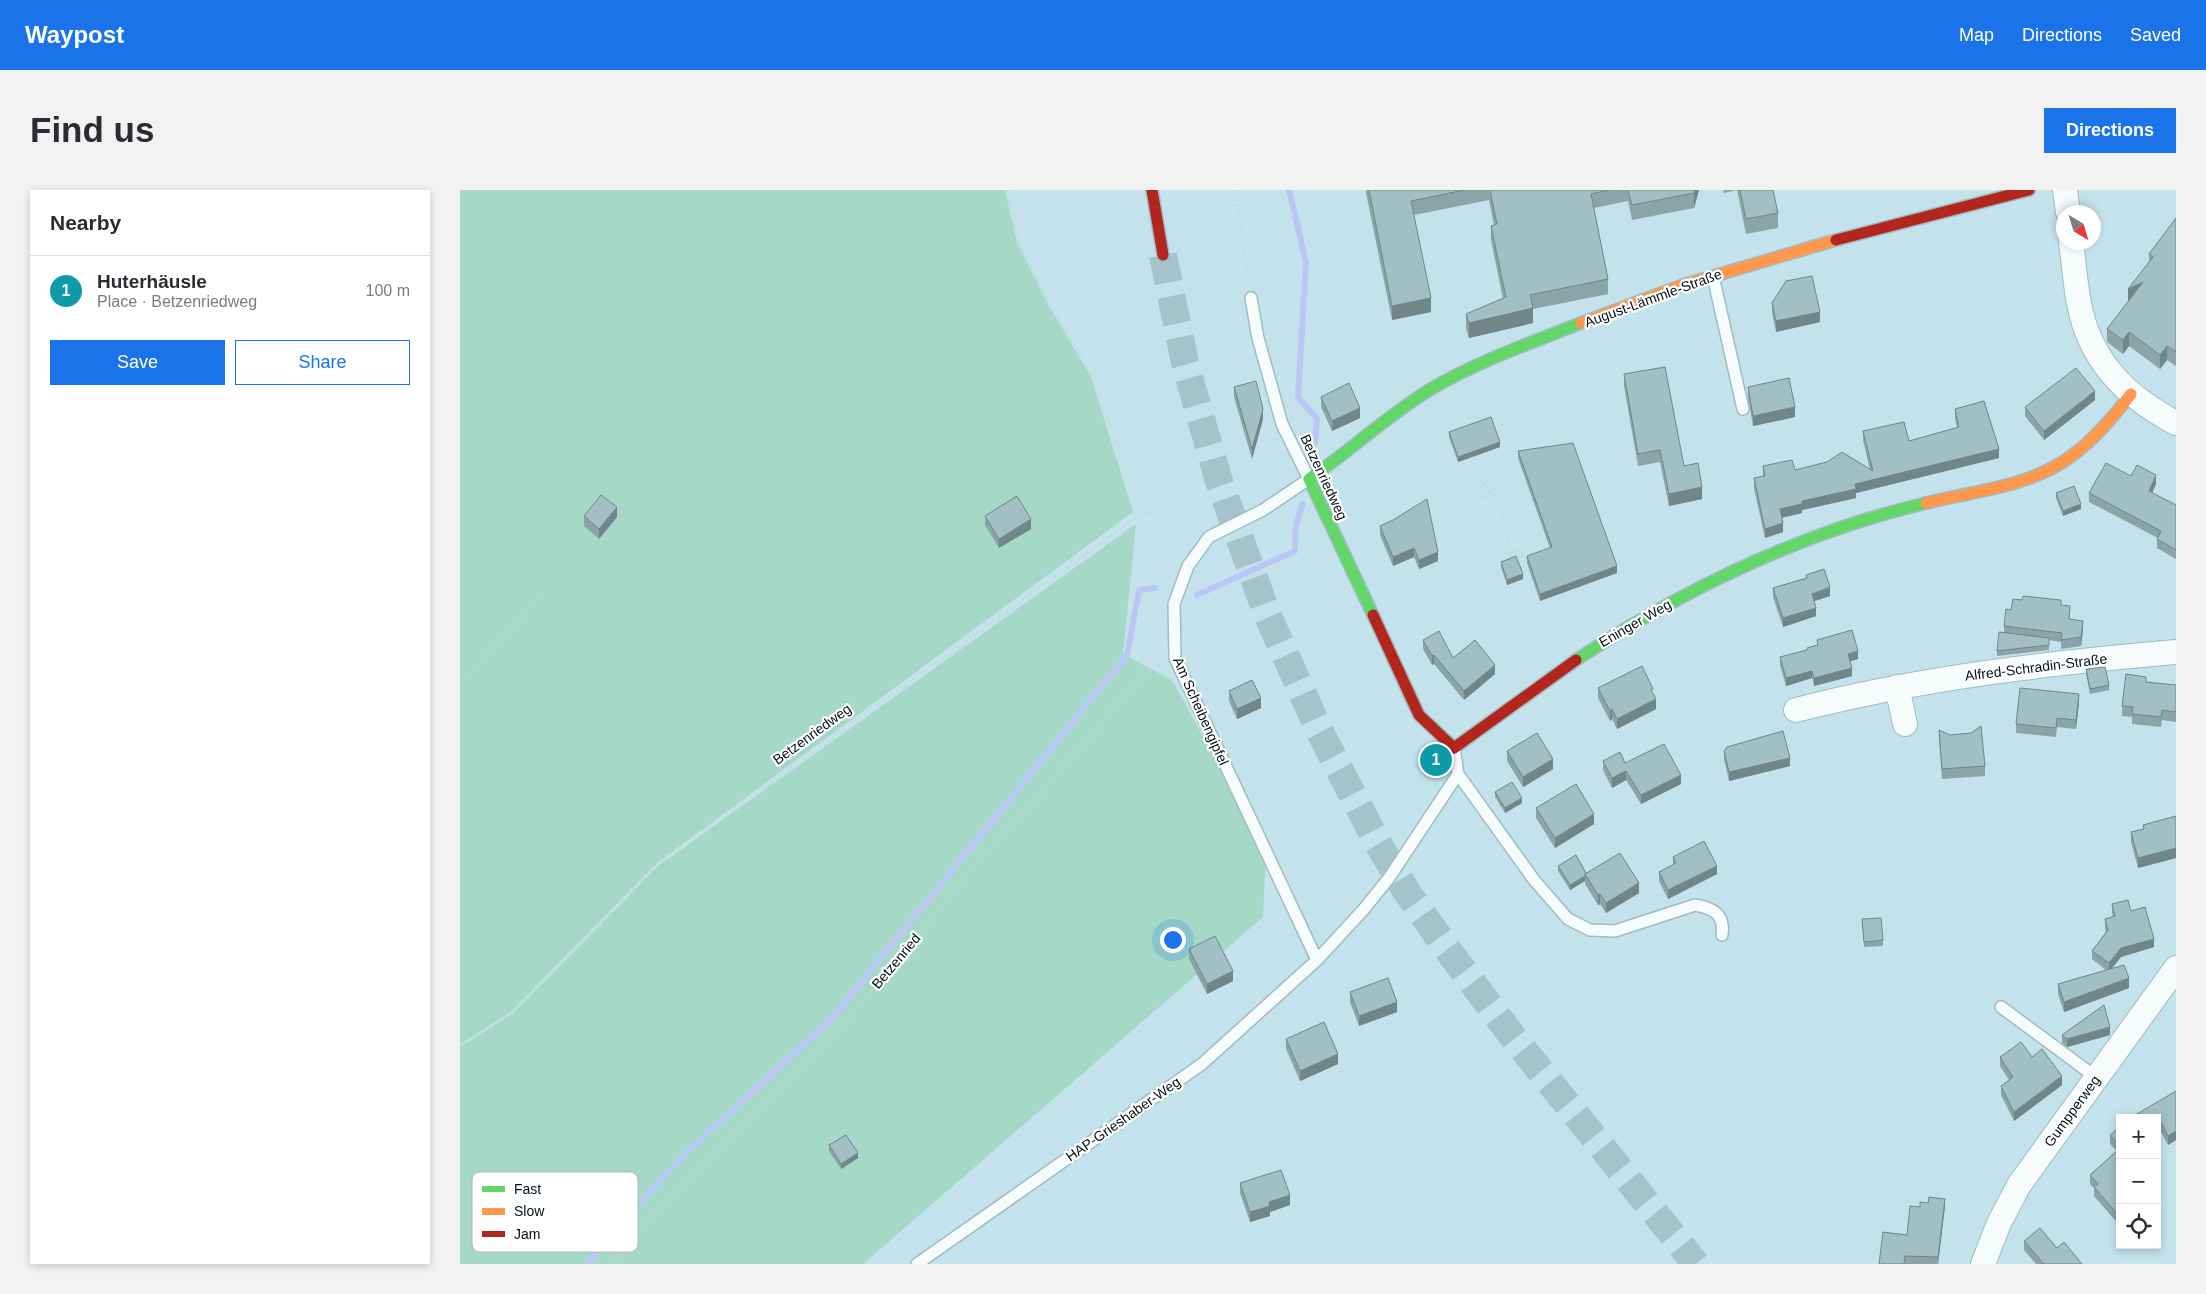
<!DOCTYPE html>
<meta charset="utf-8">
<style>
body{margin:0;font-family:Arial,sans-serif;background:#f2f2f3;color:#2b2b33}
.controls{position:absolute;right:15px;bottom:15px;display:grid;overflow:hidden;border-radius:0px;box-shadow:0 2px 8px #0003}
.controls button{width:45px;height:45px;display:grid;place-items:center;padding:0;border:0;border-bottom:1px solid #e1e1e2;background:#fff;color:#2b2b33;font:25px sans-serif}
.compass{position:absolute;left:1596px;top:15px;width:45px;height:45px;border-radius:50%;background:#fff;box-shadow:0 2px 8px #0003;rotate:142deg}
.you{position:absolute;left:712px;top:749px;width:18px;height:18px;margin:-12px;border:4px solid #fff;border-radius:50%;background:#1a73e8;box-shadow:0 0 0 8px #1a73e833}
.badge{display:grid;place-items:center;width:32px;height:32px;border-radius:50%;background:#1a73e8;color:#fff;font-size:16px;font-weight:700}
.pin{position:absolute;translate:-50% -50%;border:2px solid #fff;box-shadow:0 1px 5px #0006}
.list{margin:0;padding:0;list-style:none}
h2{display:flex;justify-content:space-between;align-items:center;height:65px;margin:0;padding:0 20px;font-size:21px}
h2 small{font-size:16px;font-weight:400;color:#7c7c81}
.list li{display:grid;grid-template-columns:32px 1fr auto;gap:15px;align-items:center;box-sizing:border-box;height:70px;padding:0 20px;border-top:1px solid #e1e1e2}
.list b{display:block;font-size:19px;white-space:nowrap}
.list p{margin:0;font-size:16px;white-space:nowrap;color:#7c7c81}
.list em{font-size:16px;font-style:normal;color:#7c7c81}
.actions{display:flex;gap:10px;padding:15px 20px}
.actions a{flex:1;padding:11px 0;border:1px solid #1a73e8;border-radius:0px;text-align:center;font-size:18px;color:#1a73e8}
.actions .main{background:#1a73e8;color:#fff}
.icon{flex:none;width:28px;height:28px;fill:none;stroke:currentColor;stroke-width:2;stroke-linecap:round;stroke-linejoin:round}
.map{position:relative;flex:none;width:1716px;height:1074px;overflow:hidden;border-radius:0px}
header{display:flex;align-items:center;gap:30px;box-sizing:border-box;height:70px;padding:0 25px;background:#1a73e8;color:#fff}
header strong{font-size:24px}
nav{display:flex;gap:28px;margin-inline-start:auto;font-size:18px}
.intro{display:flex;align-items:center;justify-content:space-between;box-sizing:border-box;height:120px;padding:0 30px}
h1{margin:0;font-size:35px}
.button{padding:12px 22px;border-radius:0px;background:#1a73e8;color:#fff;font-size:18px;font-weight:700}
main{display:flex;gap:30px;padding:0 30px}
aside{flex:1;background:#fff;border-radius:0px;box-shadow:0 2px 8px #0003}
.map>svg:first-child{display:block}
.green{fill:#a6d8c8}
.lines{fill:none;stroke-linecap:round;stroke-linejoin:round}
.stream{stroke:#bac7f5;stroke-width:6}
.primary-tunnel{stroke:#a6c2cb;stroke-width:28;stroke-dasharray:28 14;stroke-linecap:butt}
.lane-casing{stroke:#a0bcc3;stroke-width:14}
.street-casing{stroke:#a0bcc3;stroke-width:26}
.fast-casing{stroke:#a0bcc3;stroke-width:14}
.slow-casing{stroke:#a0bcc3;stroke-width:14}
.jam-casing{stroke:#a0bcc3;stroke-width:14}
.path{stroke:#c9d2d5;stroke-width:3;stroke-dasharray:1 4;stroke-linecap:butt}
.lane{stroke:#f6fbfc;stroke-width:11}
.street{stroke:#f6fbfc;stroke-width:24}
.fast{stroke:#63d668;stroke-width:11}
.slow{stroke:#ff974d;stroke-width:11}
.jam{stroke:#b3261e;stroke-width:11}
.wall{fill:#8ba4a8}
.shaded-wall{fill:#718688}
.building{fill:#a2bfc3;stroke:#718688}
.labels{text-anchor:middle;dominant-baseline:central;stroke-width:4.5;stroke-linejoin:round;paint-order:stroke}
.street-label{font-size:14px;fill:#001016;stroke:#fff}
.key{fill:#fff;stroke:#b2b7b9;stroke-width:1}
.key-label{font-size:14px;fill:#001016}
</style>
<header>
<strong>Waypost</strong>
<nav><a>Map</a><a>Directions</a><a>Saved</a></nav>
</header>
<div class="intro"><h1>Find us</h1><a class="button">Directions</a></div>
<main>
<aside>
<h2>Nearby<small></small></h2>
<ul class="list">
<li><span class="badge" style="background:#0f9aa8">1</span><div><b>Huterhäusle</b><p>Place · Betzenriedweg</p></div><em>100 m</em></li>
</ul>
<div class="actions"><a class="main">Save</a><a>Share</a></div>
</aside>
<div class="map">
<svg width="1716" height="1074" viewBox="0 0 1716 1074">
<rect width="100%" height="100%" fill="#c3e2eb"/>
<!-- green -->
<g class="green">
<path d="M0 0H545L557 53 589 116 631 187 673 322 197 673 51 822 0 854Z"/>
<path d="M676 334 663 464 712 490 806 660 803 727 403 1074H0V857L52 824 198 676Z"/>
</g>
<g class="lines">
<!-- stream -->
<g class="stream">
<path d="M829 0 846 72 838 207 857 229 855 253"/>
<path d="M737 405 835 361 836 334 843 314"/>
<path d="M128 1074 152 1042 226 963 373 827 667 465 679 400 695 398"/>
</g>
<!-- primary-tunnel -->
<path class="primary-tunnel" d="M703 65 725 173 758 288 807 424 860 542 916 650 947 702 987 759 1050 843 1236 1074"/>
<!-- lane casing -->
<g class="lane-casing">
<g id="lane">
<path d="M1253 86 1283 219"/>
<path d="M791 108 798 148 822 234 849 289 803 320 749 347 728 376 714 414 715 468 857 770"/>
<path d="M994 558 998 584 1074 690 1108 729 1130 740 1155 741 1235 715C1253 718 1265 724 1262 745"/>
<path d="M1541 817 1637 888"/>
<path d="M457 1074 742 874 857 770 904 719 929 688 998 584"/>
</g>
</g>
<!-- street casing -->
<g class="street-casing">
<g id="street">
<path d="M1605 0 1608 22"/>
<path d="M1611 52C1614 73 1615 93 1619 113 1629 170 1666 207 1716 233"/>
<path d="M1437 497 1445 534"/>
<path d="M1336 520C1460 488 1588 473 1716 462"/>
<path d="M1523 1074 1539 1033 1559 995 1716 778"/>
</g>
</g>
<!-- fast casing -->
<g class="fast-casing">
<g id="fast">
<path d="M913 425 849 289C891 260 928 225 971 199 1018 171 1071 153 1121 133"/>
<path d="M1116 470C1224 399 1340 343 1466 313"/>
</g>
</g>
<!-- slow casing -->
<g class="slow-casing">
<g id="slow">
<path d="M1121 133 1223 95 1376 50"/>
<path d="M1466 313C1514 301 1569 297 1610 267 1634 250 1653 227 1671 204"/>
</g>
</g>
<!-- jam casing -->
<g class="jam-casing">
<g id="jam">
<path d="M692 0 703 65"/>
<path d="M1376 50 1569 0"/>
<path d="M913 425 959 525 994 558 1116 470"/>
</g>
</g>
<!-- path -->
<g class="path">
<path d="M547 0 559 53 591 117 634 188 681 324"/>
<path d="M776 0 788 92"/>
<path d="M1073 242 1079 260"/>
<path d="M1024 294 1030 302 1026 308 1021 307 1014 301 1015 297 1019 293 1024 294 1048 270"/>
<path d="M1030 302C1045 313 1042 326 1046 342 1047 349 1051 355 1054 361"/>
<path d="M1054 361H1060L1068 371"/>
<path d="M1050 372 1054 361"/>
<path d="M0 495 78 408"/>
<path d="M0 856 52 823 197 675 681 324C702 323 721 322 737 337"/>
<path d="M155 1074 192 1025 380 838 523 666 624 554 662 507 688 481 701 475"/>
</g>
<!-- lane -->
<use href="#lane" class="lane"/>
<!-- street -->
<use href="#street" class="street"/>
<!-- fast -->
<use href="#fast" class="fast"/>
<!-- slow -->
<use href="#slow" class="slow"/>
<!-- jam -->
<use href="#jam" class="jam"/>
</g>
<!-- wall -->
<g class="wall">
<path d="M906 0H1239L1234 18 1172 30 1168 11 1134 18 1148 89V104L1073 119V133L1009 148 1006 139V124L1043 109 1031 50V36L1034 35 1029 10 954 25 971 122 932 130 906 3Z"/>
<path d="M1263 0H1313L1318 23V38L1286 44 1277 0 1264 3Z"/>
<path d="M1716 28V176L1707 170 1700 179 1669 156 1663 164 1647 152V139L1668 112 1689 72V64Z"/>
<path d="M1312 113 1360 132 1316 142 1312 123Z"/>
<path d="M1164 184 1224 276 1242 309 1209 316 1200 272 1178 276 1164 196Z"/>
<path d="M774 197 803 229 792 269 774 207Z"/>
<path d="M1288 197 1335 227 1293 236 1288 207Z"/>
<path d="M861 207 900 228 872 241 861 217Z"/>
<path d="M1635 210 1584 250 1565 226V217Z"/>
<path d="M1495 219 1539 268 1396 303V308L1342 320V323L1322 328 1323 342 1305 348 1294 298V288L1303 286V276L1335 280H1410L1403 250V241L1449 251 1497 238 1495 228Z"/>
<path d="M989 242 1040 257 998 272 989 247Z"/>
<path d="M1058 261 1157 383 1080 411 1067 373V366L1090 358 1058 268Z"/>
<path d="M1671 286 1696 294 1692 303 1716 315V369L1697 358V349L1698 348 1629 312V303Z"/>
<path d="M1596 303 1621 319 1603 326 1596 308Z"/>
<path d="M124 326 157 327 139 349 124 336Z"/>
<path d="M525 326 571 339 539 358 525 335Z"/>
<path d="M920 336 978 371 959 379 954 367 933 376 920 345Z"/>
<path d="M1041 372 1063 389 1047 395 1041 377Z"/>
<path d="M1346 385 1370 406 1354 411 1356 426 1323 437 1313 407V398L1346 388Z"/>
<path d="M1601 415 1610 425V430L1623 440 1621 456 1601 459V452L1589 450V460L1537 466V461L1544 443V436L1551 420Z"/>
<path d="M963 450 993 468 1035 484 1004 510 974 474 972 475 963 459Z"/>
<path d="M1357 450 1398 469 1390 471 1392 486 1354 496 1352 488 1326 496 1320 475V467L1347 460 1357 455Z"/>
<path d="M1626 479 1649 495V500L1630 504 1626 484Z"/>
<path d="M1686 492 1716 495V532L1702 530 1701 537 1672 534V527L1662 526V516Z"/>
<path d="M1138 498 1193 505 1196 519 1157 539 1152 529 1150 531 1138 508Z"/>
<path d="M769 501 801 518 777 529 769 511Z"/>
<path d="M1619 513 1616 539 1597 537 1596 547 1556 543V534Z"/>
<path d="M1479 540 1490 545 1511 543 1525 576V586L1482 589 1479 550Z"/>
<path d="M1047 561 1093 579 1063 597 1047 571Z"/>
<path d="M1264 561 1330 576 1269 591 1264 569Z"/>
<path d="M1143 571 1165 573 1221 594 1181 614 1166 590 1152 598 1143 580Z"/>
<path d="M1035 602 1062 613 1045 623 1035 607Z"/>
<path d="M1076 618 1134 634 1095 658 1076 628Z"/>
<path d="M1716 626V668L1678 678 1671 652V642L1683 639V635Z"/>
<path d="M1213 667 1257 684 1208 709 1199 691V682L1213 675Z"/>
<path d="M1098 676 1126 683 1179 703 1146 723 1140 714 1138 715 1125 694V691L1110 700 1098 681Z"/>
<path d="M1652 714 1671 721 1694 757 1661 767 1651 779 1669 798 1604 822 1598 804V794L1646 780 1632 769V761L1646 742 1645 738V729L1653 727 1652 723Z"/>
<path d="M1402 729 1423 750V756L1404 757Z"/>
<path d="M729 759 773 791 747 804 729 769Z"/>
<path d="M890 802 937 822 899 836 890 812Z"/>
<path d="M1602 845H1650L1607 857 1602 853Z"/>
<path d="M826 849 878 874 840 891 826 859Z"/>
<path d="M1540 867H1572L1602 895 1554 931 1541 905V896L1549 890 1540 876Z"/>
<path d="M1716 901V950L1708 955 1699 938 1697 939V928Z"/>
<path d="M1660 937V1036L1634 1006V998L1630 994V985L1657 961 1650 954V945Z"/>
<path d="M369 955 398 968 381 979 369 961Z"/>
<path d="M780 993 830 1015 810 1022V1026L790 1032 780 1003Z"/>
<path d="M1468 1013 1485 1016 1478 1074H1419L1447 1045 1460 1017Z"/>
<path d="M1564 1051 1597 1058 1622 1074H1576L1564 1060Z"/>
</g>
<!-- shaded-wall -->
<g class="shaded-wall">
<path d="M1235 0H1239L1234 18V3Z"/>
<path d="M1683 92 1668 113V99Z"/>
<path d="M971 108V122L932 130V116Z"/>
<path d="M1073 118V133L1009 148V133Z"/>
<path d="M1360 122V132L1316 142V131Z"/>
<path d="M1669 142V156L1663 164V150Z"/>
<path d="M1707 156V170L1700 179V165Z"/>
<path d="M1635 201V210L1584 250V241Z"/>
<path d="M1335 217V227L1293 236V226Z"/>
<path d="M900 218V228L872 241V231Z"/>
<path d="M803 219V229L792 269V259Z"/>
<path d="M1040 252V257L998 272V267Z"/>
<path d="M1539 259V268L1396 303V308L1342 320V323L1320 328V319L1342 311 1395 294Z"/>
<path d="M1696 285V294L1689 310V301Z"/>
<path d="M1242 297V309L1209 316V304Z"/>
<path d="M1621 314V319L1603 326V321Z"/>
<path d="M157 317V327L139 349V339Z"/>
<path d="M571 329V339L539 358V349Z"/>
<path d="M1323 333V342L1305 348V339Z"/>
<path d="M954 358V367L933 376V367Z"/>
<path d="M978 362V371L959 379V370Z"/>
<path d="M1157 376V383L1080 411V404Z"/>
<path d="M1063 384V389L1047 395V390Z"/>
<path d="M1370 397V406L1352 412V404Z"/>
<path d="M1356 418V426L1323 437V428Z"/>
<path d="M1623 431V440L1621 456V447Z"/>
<path d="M1398 461V469L1388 472V464Z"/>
<path d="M974 465V474L972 475V466Z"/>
<path d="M1035 475V484L1004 510V501Z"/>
<path d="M1392 478V486L1354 496V488Z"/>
<path d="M1352 481V488L1326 496V488Z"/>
<path d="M1619 504V513L1616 539V530Z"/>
<path d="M801 508V518L777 529V519Z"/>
<path d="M1196 509V519L1157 539V529Z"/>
<path d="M1152 519V529L1150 531V521Z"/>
<path d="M1330 568V576L1269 591V582Z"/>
<path d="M1093 569V579L1063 597V587Z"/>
<path d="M1166 581V590L1152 598V588Z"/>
<path d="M1221 585V594L1181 614V605Z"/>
<path d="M1062 608V613L1045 623V618Z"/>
<path d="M1134 624V634L1095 658V648Z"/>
<path d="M1716 658V668L1678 678V668Z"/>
<path d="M1257 676V684L1208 709V700Z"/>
<path d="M1125 686V691L1110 700V695Z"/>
<path d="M1179 693V703L1146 723V713Z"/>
<path d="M1140 704V714L1138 715V705Z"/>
<path d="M1694 749V757L1661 767 1649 782V773L1661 758Z"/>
<path d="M773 781V791L747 804V794Z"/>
<path d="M1669 788V798L1604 822V812Z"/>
<path d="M937 812V822L899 836V826Z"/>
<path d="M1650 837V845L1607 857V849Z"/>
<path d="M878 864V874L840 891V881Z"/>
<path d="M1602 886V895L1554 931V922Z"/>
<path d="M1699 929V938L1697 939V930Z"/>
<path d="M1716 941V950L1708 955V946Z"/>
<path d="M398 963V968L381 979V974Z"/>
<path d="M830 1005V1015L810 1022V1026L790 1032V1022L809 1012Z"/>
<path d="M1485 1009V1016L1478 1074V1067Z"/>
</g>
<!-- building -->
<g class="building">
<path d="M909 0H1004L951 11 971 108 932 116Z"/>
<path d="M1030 0H1149L1131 4 1148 89 1070 105 1073 118 1009 133 1006 124 1046 107 1031 36 1037 34Z"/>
<path d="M1168 0H1235L1234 3 1172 15Z"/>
<path d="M1280 0H1313L1318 23 1286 29Z"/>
<path d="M1716 28V162L1707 156 1700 165 1669 142 1663 150 1647 139 1683 92 1668 99 1693 67 1689 64Z"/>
<path d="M1352 86 1360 122 1316 131 1312 113 1326 91Z"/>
<path d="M1205 177 1224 276 1238 273 1242 297 1209 304 1200 260 1178 264 1164 184Z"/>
<path d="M1616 178 1635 201 1584 241 1565 217Z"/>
<path d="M1329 188 1335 217 1293 226 1288 197Z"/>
<path d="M796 191 803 219 792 259 774 197Z"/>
<path d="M889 193 900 218 872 231 861 207Z"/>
<path d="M1524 211 1539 259 1395 294 1396 299 1342 311V314L1320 319 1323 333 1305 339 1294 288 1305 286 1303 276 1332 270 1335 280 1367 272 1382 262 1413 281 1403 241 1444 232 1449 251 1499 237 1495 219Z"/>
<path d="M1031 227 1040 252 998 267 989 242Z"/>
<path d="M1113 253 1157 376 1080 404 1067 366 1092 357 1058 261Z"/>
<path d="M1646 273 1671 286 1677 275 1696 285 1689 301 1716 315V360L1697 349 1701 341 1629 303Z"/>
<path d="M1614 296 1621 314 1603 321 1596 303Z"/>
<path d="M141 305 157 317 139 339 124 326Z"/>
<path d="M557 306 571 329 539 349 525 326Z"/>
<path d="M967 309 978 362 959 370 954 358 933 367 920 336 933 330Z"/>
<path d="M1056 366 1063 384 1047 390 1041 372Z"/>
<path d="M1364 379 1370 397 1352 404 1356 418 1323 428 1313 398 1347 388 1346 385Z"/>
<path d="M1563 406 1601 410V415L1610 416 1609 429 1623 431 1621 447 1601 450 1602 443 1544 436 1546 419 1551 420 1553 409 1562 410Z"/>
<path d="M1392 440 1398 461 1388 464 1392 478 1354 488 1352 481 1326 488 1320 467 1347 460V458L1358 455 1357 450Z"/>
<path d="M979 441 993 468 1015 450 1035 475 1004 501 974 465 972 466 963 450Z"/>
<path d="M1539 442 1589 448V455L1537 461Z"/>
<path d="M1182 476 1193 499 1191 500 1196 509 1157 529 1152 519 1150 521 1138 498Z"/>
<path d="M1645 477 1649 495 1630 499 1626 479Z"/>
<path d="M1666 484 1686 487V492L1716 495V522L1702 520 1701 527 1672 524 1673 517 1662 516Z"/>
<path d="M792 490 801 508 777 519 769 501Z"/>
<path d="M1560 498 1619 504 1616 530 1597 528 1596 538 1556 534Z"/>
<path d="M1521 536 1525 576 1482 579 1479 540 1490 545 1511 543Z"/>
<path d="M1323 541 1330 568 1269 582 1264 561 1267 557Z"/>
<path d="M1077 543 1093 569 1063 587 1047 561Z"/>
<path d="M1204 554 1221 585 1181 605 1166 581 1152 588 1143 571 1160 562 1165 573Z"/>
<path d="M1052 592 1062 608 1045 618 1035 602Z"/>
<path d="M1116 594 1134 624 1095 648 1076 618Z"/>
<path d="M1716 626V658L1678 668 1671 642 1684 639 1683 635Z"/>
<path d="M1244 651 1257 676 1208 700 1199 682 1216 673 1213 667Z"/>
<path d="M1160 663 1179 693 1146 713 1140 704 1138 705 1125 684Z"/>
<path d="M1116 665 1126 683 1125 684V686L1110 695 1098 676Z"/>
<path d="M1668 710 1671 721 1685 717 1694 749 1661 758 1649 773 1632 761 1648 740 1645 729 1655 726 1652 714Z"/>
<path d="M1421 728 1423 750 1404 752 1402 729Z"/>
<path d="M755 746 773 781 747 794 729 759Z"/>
<path d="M1664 775 1669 788 1604 812 1598 794Z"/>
<path d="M928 788 937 812 899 826 890 802Z"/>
<path d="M1644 815 1650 837 1607 849 1602 845Z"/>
<path d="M864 832 878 864 840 881 826 849Z"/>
<path d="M1561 852 1572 867 1582 859 1602 886 1554 922 1541 896 1553 887 1540 867Z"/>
<path d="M1716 901V941L1708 946 1699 929 1697 930V928H1670Z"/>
<path d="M1660 937V956L1650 945Z"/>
<path d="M386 945 398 963 381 974 369 955Z"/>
<path d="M1657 961 1660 964V1027L1634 997 1638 994 1630 985Z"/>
<path d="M821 980 830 1005 809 1012 810 1016 790 1022 780 993Z"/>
<path d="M1469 1007 1485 1009 1478 1067 1445 1066 1444 1074H1419L1423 1042 1447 1045 1450 1016 1460 1017V1012L1468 1013Z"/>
<path d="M1580 1038 1597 1058 1604 1052 1622 1074H1584L1564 1051Z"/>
</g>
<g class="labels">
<!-- street labels -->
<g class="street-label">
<text transform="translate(1193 108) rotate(-20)">August-Lämmle-Straße</text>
<text transform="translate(864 287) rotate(65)">Betzenriedweg</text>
<text transform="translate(1175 433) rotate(-30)">Eninger Weg</text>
<text transform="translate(1576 477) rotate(-7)">Alfred-Schradin-Straße</text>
<text transform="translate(741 521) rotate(66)">Am Scheibengipfel</text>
<text transform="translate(352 544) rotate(-36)">Betzenriedweg</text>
<text transform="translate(436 771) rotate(-50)">Betzenried</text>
<text transform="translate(1612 921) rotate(-54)">Gumpperweg</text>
<text transform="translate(663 929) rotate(-35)">HAP-Grieshaber-Weg</text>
</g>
</g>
<!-- legend -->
<rect x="12" y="982" width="166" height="80" rx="8" class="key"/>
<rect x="22" y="996" width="23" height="6" fill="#63d668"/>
<rect x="22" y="1018" width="23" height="7" fill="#ff974d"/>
<rect x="22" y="1041" width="23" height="6" fill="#b3261e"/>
<g class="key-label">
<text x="54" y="1004">Fast</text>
<text x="54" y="1026">Slow</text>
<text x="54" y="1049">Jam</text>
</g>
</svg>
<div class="controls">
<button>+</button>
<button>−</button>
<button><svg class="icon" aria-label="locate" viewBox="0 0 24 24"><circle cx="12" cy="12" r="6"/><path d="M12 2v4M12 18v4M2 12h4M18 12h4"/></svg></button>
</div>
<svg class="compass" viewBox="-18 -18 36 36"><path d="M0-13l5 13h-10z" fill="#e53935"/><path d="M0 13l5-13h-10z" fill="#7c7c81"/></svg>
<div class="you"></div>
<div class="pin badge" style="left:976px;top:570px;background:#0f9aa8">1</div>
</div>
</main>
